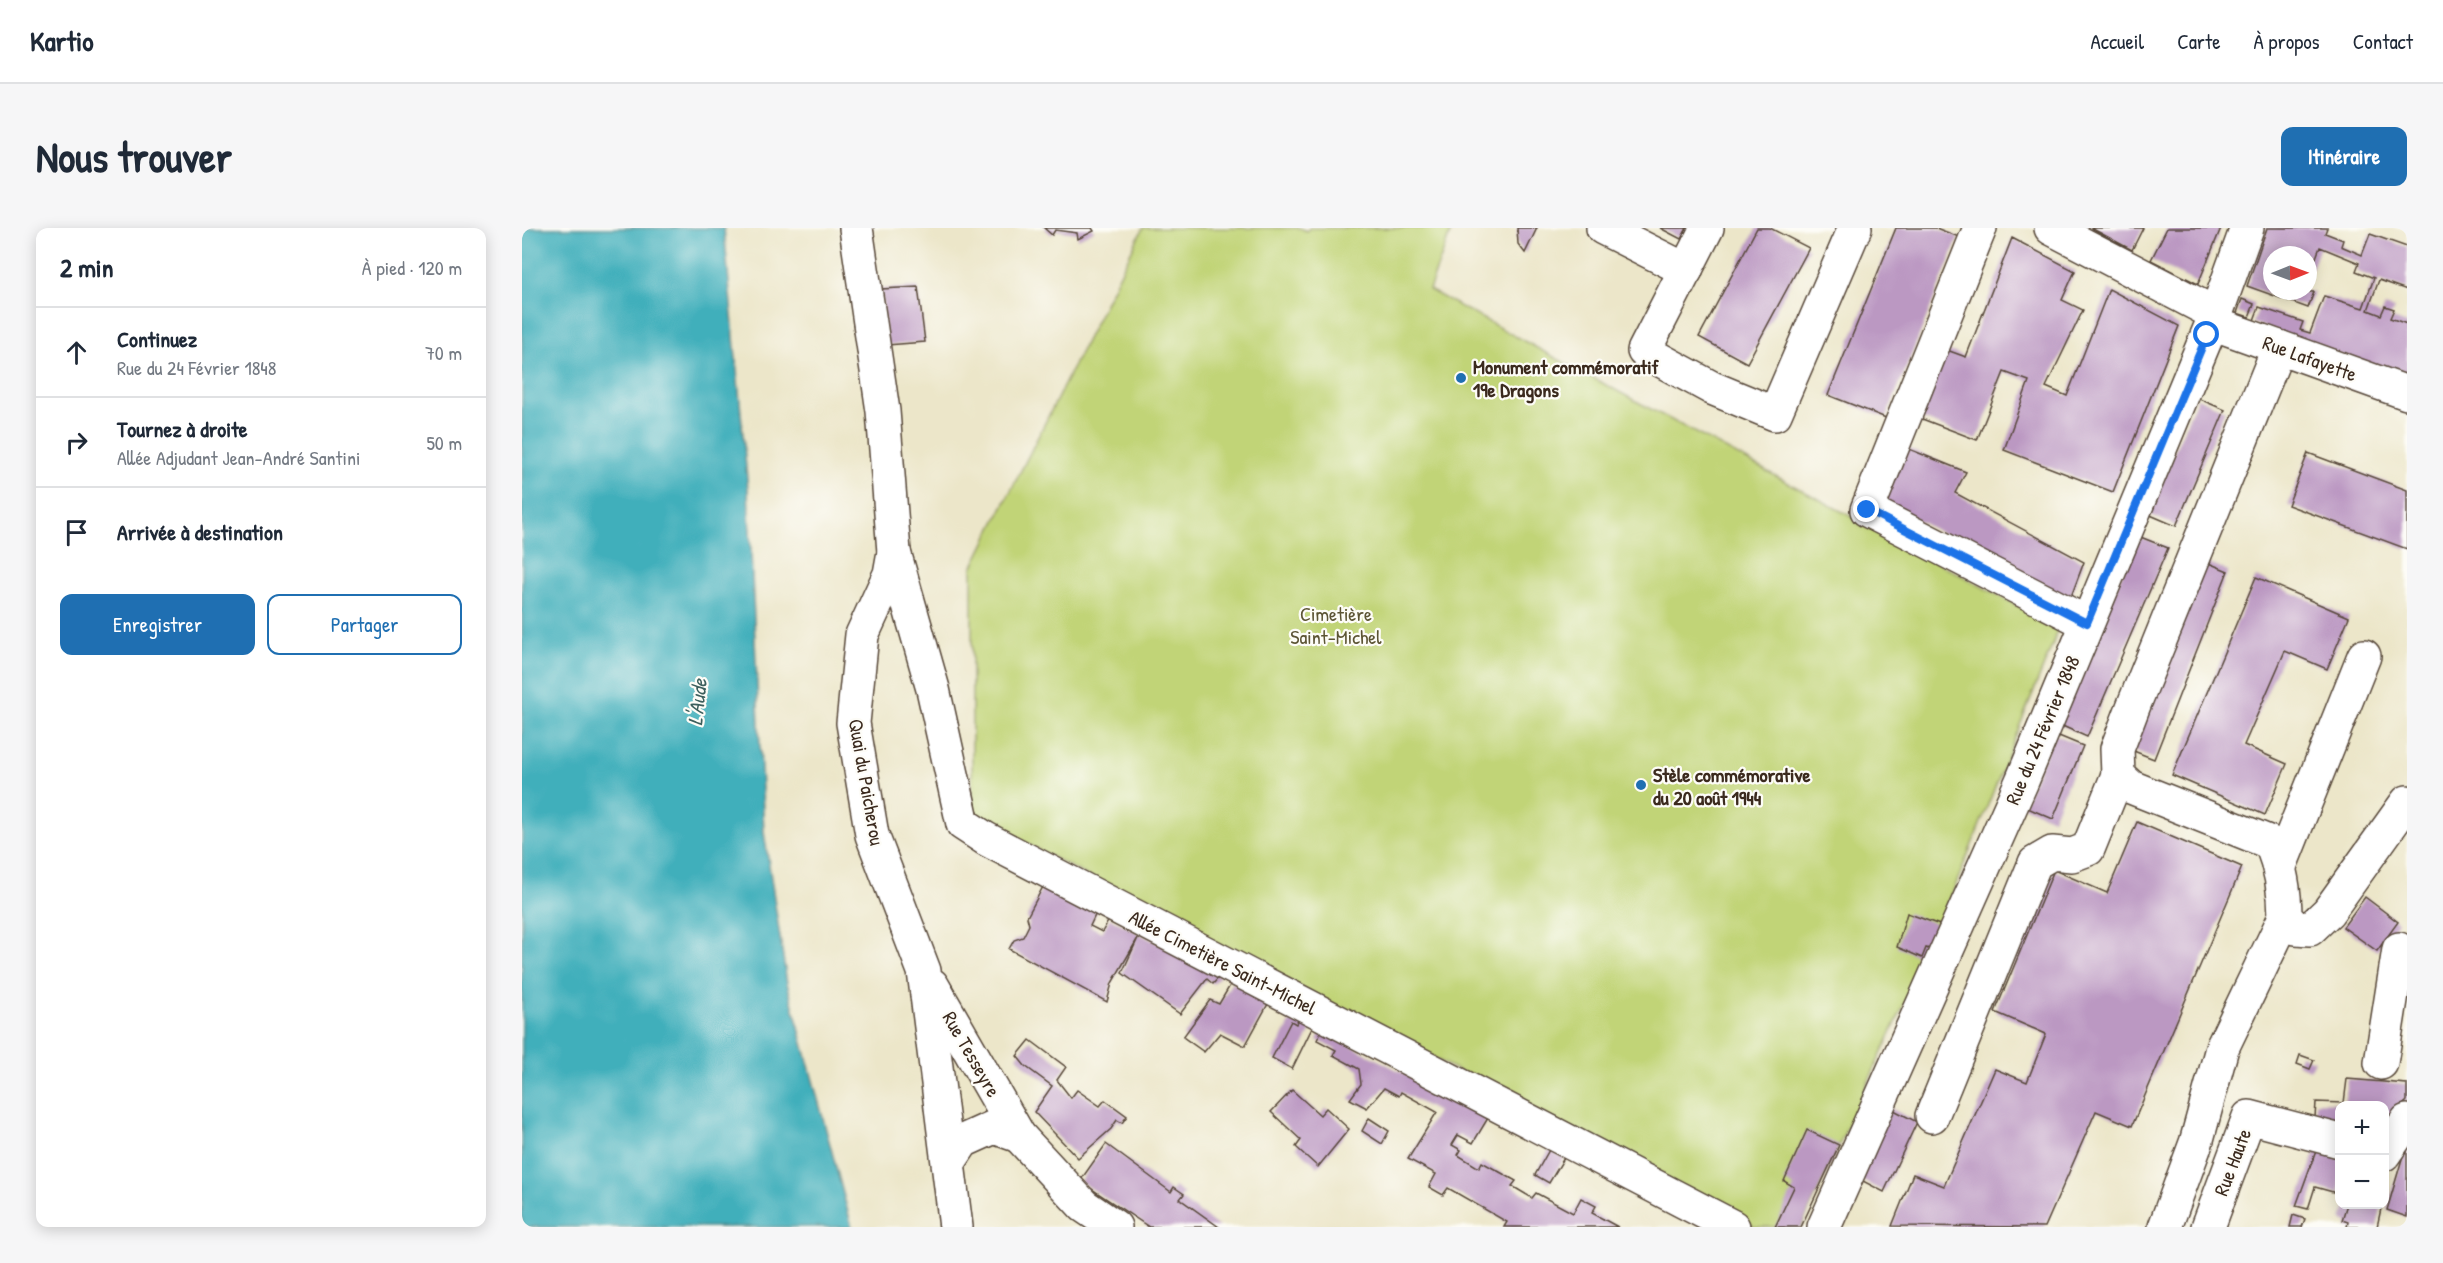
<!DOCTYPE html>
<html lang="fr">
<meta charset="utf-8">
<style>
body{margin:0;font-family:"Patrick Hand",sans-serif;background:#f6f6f7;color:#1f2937}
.controls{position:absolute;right:18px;bottom:18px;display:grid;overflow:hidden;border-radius:12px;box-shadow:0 3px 15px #0003}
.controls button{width:54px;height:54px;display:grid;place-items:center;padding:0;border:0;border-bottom:2px solid #e0e1e3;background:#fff;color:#1f2937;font:30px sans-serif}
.compass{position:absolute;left:1741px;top:18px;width:54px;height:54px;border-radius:50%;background:#fff;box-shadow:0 3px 15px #0003;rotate:89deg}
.stop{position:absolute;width:18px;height:18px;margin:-14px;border:4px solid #1a73e8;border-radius:50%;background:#fff}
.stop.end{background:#1a73e8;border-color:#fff;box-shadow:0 2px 6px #0008}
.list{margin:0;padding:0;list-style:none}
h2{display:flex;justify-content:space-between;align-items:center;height:78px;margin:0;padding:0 24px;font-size:26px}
h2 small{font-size:20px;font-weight:400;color:#747a83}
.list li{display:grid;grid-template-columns:39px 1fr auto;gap:18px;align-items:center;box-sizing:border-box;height:90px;padding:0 24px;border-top:2px solid #e0e1e3}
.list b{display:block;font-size:22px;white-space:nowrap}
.list p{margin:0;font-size:20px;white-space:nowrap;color:#747a83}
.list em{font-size:20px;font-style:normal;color:#747a83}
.actions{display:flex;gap:12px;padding:18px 24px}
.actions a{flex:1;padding:14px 0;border:2px solid #1f6fb2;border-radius:12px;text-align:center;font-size:21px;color:#1f6fb2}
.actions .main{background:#1f6fb2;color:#fff}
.icon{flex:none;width:33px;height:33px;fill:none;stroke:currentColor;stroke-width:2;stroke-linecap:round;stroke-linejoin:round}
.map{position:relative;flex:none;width:1885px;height:999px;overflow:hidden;border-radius:12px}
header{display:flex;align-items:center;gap:36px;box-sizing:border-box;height:84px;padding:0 30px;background:#fff;border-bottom:2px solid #e0e1e3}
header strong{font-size:28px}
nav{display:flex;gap:33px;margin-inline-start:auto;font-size:21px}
.intro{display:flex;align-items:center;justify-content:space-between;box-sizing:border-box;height:144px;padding:0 36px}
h1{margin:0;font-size:42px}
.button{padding:15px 27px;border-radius:12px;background:#1f6fb2;color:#fff;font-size:21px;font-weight:700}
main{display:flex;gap:36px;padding:0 36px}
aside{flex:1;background:#fff;border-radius:12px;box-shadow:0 3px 15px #0003}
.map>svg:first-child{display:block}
.green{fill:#c1d477;stroke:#7e7f4a;stroke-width:1.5}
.water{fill:#3fafbb;stroke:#3d6c6c;stroke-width:1.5}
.building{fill:#bb98c2}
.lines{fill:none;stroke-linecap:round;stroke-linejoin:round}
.minor-casing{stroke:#564638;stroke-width:36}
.minor{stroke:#fff;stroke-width:33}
.route{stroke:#1a73e8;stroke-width:8}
.poi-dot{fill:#1f6fb2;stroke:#fdfcf7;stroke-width:2}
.labels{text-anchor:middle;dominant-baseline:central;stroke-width:4.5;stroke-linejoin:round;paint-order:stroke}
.street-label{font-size:20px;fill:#3b2a1e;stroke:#fdfcf7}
.poi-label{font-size:20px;font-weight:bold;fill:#3b2a1e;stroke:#fdfcf7;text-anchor:start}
.park-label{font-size:20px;fill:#5c5434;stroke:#fdfcf7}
.water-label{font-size:21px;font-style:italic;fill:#3d5f5d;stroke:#fdfcf7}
</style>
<header>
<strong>Kartio</strong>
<nav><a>Accueil</a><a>Carte</a><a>À propos</a><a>Contact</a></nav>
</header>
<div class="intro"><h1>Nous trouver</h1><a class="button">Itinéraire</a></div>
<main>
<aside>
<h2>2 min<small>À pied · 120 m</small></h2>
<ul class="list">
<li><svg class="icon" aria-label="ahead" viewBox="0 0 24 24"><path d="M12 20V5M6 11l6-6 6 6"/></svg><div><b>Continuez</b><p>Rue du 24 Février 1848</p></div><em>70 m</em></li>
<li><svg class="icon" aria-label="right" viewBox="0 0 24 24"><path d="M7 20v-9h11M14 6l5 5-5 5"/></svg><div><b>Tournez à droite</b><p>Allée Adjudant Jean-André Santini</p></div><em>50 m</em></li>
<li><svg class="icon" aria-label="arrive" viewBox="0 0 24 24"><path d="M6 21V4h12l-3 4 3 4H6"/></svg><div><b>Arrivée à destination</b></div></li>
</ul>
<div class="actions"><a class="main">Enregistrer</a><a>Partager</a></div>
</aside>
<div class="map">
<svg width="1885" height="999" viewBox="0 0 1885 999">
<rect width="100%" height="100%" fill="#fdfcf7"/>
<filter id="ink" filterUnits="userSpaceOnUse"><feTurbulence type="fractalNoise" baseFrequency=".0167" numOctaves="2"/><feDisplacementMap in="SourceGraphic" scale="12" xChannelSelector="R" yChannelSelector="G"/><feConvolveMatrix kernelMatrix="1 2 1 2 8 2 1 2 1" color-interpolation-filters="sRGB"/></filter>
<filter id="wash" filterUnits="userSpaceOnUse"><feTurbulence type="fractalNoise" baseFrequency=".008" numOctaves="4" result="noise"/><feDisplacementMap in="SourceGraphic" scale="24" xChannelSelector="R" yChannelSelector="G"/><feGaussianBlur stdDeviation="1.35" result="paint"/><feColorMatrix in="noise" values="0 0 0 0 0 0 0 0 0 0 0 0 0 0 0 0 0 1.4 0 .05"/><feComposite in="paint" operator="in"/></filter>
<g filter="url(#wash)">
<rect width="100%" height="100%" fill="#ece6c9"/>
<!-- green -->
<path class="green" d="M621 0H778L785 3 787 0H930L907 62 1537 400 1408 721 1279 999H1233L450 587V340Z"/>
<!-- water -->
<path class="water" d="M0 0H202L226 261 242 604 265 755 330 999H0Z"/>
<g id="blocks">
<!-- building -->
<g class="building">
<path d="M522 0H570L572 3 556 11 555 5 533 2 530 7Z"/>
<path d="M995 0H1015L1003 25 996 16Z"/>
<path d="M1138 0H1165L1159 11Z"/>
<path d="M1235 0H1248L1287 20 1225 135 1177 109Z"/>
<path d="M1374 0H1414L1437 9 1364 190 1306 167Z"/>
<path d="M1569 0H1621L1610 22Z"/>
<path d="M1645 0H1699L1676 56 1629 32Z"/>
<path d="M1745 0H1805L1803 5 1821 12 1819 18 1840 27 1848 6 1885 19V62L1857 52 1846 82 1859 87 1863 78 1872 81 1868 90 1885 96V151L1731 95 1737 79 1781 94 1778 102 1788 105 1802 68 1841 80 1852 50 1834 43 1837 35 1798 19 1786 51V27H1750V63L1792 64 1786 80 1725 58Z"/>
<path d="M1490 10 1553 43 1540 72 1561 82 1524 159 1545 168 1587 61 1657 98 1591 264 1482 222 1507 153 1482 144 1455 212 1395 189 1422 121 1444 129Z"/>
<path d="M396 59 403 114 365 117 359 61Z"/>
<path d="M1720 71 1732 76 1727 89 1715 85Z"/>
<path d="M1675 170 1703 182 1654 298 1626 286Z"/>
<path d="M1382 219 1444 244 1433 265 1562 334 1547 374 1360 273Z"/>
<path d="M1786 225 1885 262V321L1766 277Z"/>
<path d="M1616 308 1646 320 1565 509 1536 496Z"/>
<path d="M1679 332 1706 343 1632 531 1604 520Z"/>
<path d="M1734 349 1827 389 1805 441 1763 423 1722 517 1765 536 1743 587 1650 547Z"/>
<path d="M1532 506 1561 518 1531 591 1501 578Z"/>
<path d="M1615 594 1720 639 1610 898 1574 883 1523 999 1370 998 1391 946 1422 958 1473 841 1505 854 1524 806 1473 784 1532 642 1585 665Z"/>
<path d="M523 655 575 683 568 698 580 704 588 690 698 748 691 756 685 751 658 786 600 745 616 710 590 755 585 774 487 721 492 712 501 709 507 697 505 689Z"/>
<path d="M1843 669 1876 694 1855 723 1821 699Z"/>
<path d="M1385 685 1418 697 1408 721 1404 720 1400 730 1375 719Z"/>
<path d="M710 754 747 774 723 818 698 805 682 824 661 809 688 772 697 776Z"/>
<path d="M778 790 791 798 770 841 750 830 769 793 774 796Z"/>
<path d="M800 802 966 890 951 915 936 907 930 917 939 922 936 927 957 940 960 934 976 943 994 953 990 958 1010 970 1014 965 1051 985 1059 970 1074 978 1070 985 1096 999H982L985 994 926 960 921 967 907 959 914 946 886 931 915 884 879 864 877 868 862 860 845 880 828 871 839 856 837 841 811 827 814 822 795 812Z"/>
<path d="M508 812 544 839 535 852 549 870 555 862 578 878 583 872 605 888 600 895 595 892 589 901 556 930 512 884 530 858 503 838 495 828Z"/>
<path d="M1778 827 1792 832 1788 841 1775 836Z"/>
<path d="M1825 851 1885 856V873L1863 893V878H1818V896L1793 890 1794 874 1822 875Z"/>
<path d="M770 862 798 887 804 880 827 901 796 939 774 919 779 912 749 884Z"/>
<path d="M1368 880 1395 894 1362 964 1335 950Z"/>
<path d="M847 890 867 903 860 916 840 903Z"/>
<path d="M1285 902 1317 917 1279 999H1253L1272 959 1262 953Z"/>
<path d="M1885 914V989L1865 982Z"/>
<path d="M584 916 649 964 652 959 662 966 658 971 697 999H627L558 953Z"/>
<path d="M1027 922 1042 930 1027 955 1013 947Z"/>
<path d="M1794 923 1818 931V966L1793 959 1786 981 1774 978Z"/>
<path d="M1825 976H1860L1855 999H1825L1826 994 1820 992Z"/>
<path d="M1771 987 1783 991 1780 999H1768Z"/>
</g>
</g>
</g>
<g filter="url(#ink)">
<use href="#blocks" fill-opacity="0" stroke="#564638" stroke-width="1.5"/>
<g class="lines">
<!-- minor casing -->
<g class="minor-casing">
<g id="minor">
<path d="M334 0 361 183 372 324 368 346 340 407 331 495 350 607 402 743 434 999"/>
<path d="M1081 0 1164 42"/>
<path d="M1185 0 1122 123 1190 160 1253 186 1333 0"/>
<path d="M1458 0 1345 282 1565 395"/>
<path d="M1529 0 1694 86"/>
<path d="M1690 95 1885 165"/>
<path d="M1757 119 1613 474 1595 521 1596 547 1609 559 1749 615C1759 640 1763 663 1763 689L1774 700 1788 701 1806 684 1885 574"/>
<path d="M372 324 411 461 441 596 464 611 1211 999"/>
<path d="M1758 638 1842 428"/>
<path d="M410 757 497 908 562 978 593 999"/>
<path d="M1859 835 1877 721"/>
<path d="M1410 888 1513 635 1530 625 1550 627 1566 621 1596 547"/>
<path d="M1862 926 1885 893"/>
<path d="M427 934 441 913 472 899 497 908"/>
<path d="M1302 999 1500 553 1694 86 1725 0"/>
<path d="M1643 999 1674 915 1700 820 1763 689"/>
<path d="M1686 999 1727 889 1818 913"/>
</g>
</g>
<!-- minor -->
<use href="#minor" class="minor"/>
</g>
</g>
<g class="lines" filter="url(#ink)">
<!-- route -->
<path class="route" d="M1345 282 1565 395 1685 107"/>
</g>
<!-- markers -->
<g class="poi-dot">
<circle cx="939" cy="150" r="6"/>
<circle cx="1119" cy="557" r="6"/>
</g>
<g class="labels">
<!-- street labels -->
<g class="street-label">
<text transform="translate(1788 130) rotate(20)">Rue Lafayette</text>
<text transform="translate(1520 502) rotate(-67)">Rue du 24 Février 1848</text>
<text transform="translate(345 554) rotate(80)">Quai du Paicherou</text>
<text transform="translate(701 734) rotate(27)">Allée Cimetière Saint-Michel</text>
<text transform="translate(450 826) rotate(60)">Rue Tesseyre</text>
<text transform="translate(1710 934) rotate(-69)">Rue Haute</text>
</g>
<!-- poi labels -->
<g class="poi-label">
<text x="951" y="138">Monument commémoratif<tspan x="951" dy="23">19e Dragons</tspan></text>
<text x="1131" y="546">Stèle commémorative<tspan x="1131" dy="23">du 20 août 1944</tspan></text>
</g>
<!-- park labels -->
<g class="park-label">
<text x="814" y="385">Cimetière<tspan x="814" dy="23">Saint-Michel</tspan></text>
</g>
<!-- water labels -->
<g class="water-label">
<text transform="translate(175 474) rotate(-84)">L'Aude</text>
</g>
</g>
</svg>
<div class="controls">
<button>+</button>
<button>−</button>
</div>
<svg class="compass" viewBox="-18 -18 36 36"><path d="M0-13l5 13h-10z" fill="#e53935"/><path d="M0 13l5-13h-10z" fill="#747a83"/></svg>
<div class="stop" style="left:1685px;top:107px"></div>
<div class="stop end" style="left:1345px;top:282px"></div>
</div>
</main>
